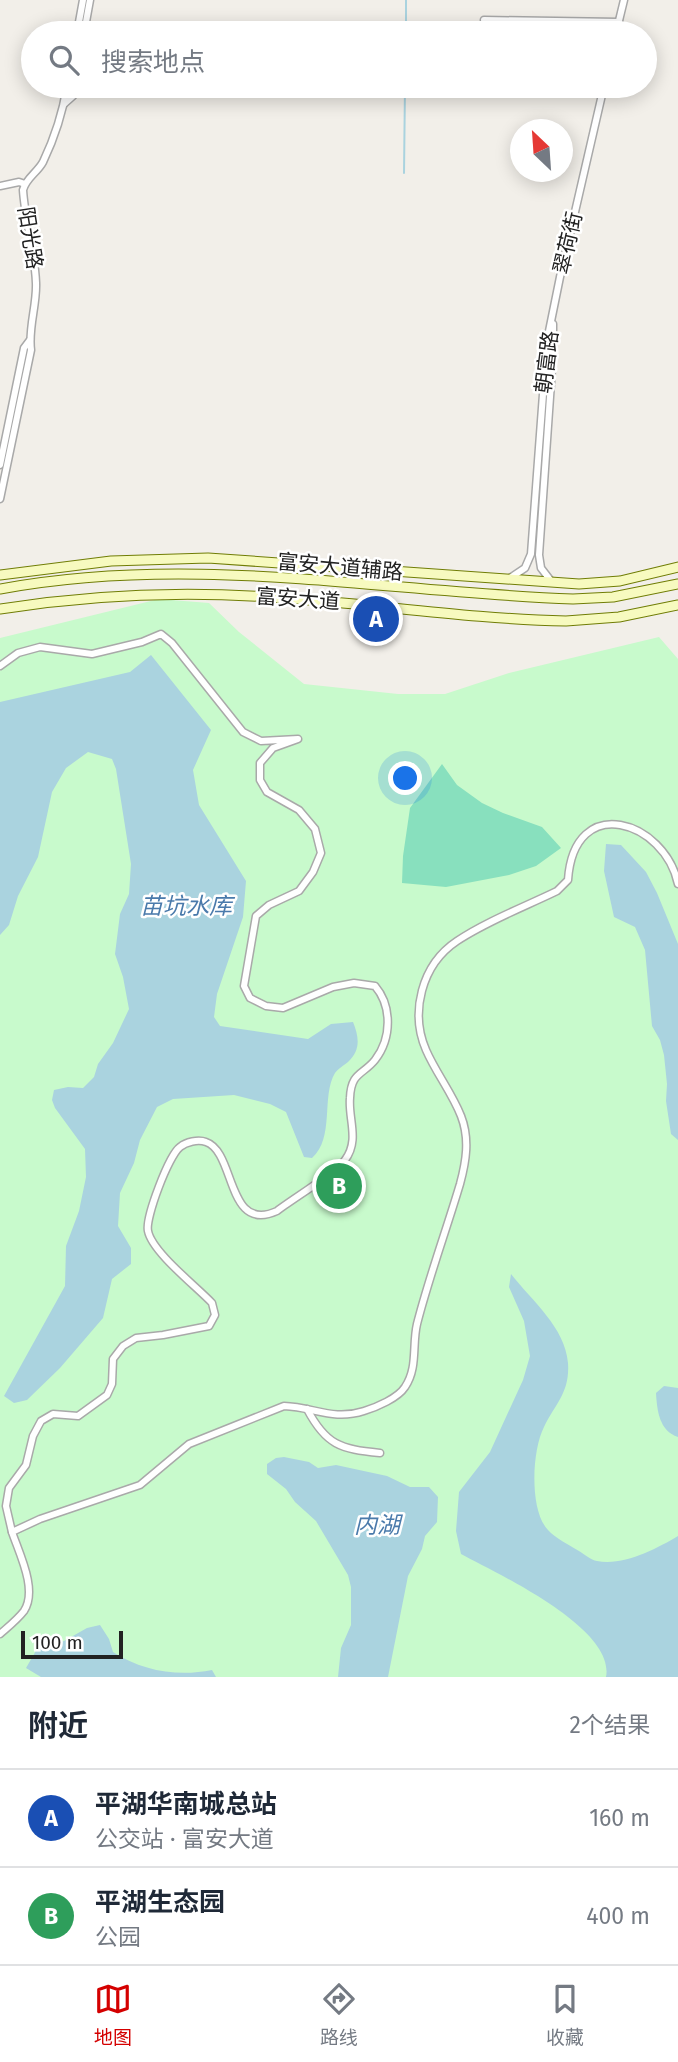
<!DOCTYPE html>
<html lang="zh">
<meta charset="utf-8">
<style>
body{margin:0;font-family:"Fira Sans","Noto Sans SC",sans-serif;background:#f2f2f3;color:#1f2937}
.compass{position:absolute;left:510px;top:119px;width:63px;height:63px;border-radius:50%;background:#fff;box-shadow:0 4px 18px #0003;rotate:335deg}
.scale{position:absolute;left:21px;bottom:18px;width:102px;box-sizing:border-box;padding-left:7px;border:4px solid #222;border-top:0;font-size:19px;line-height:24px;white-space:nowrap;color:#222;-webkit-text-stroke:5px #fff;paint-order:stroke}
.you{position:absolute;left:406px;top:779px;width:24px;height:24px;margin:-18px;border:5px solid #fff;border-radius:50%;background:#1a73e8;box-shadow:0 0 0 10px #1a73e833}
.badge{display:grid;place-items:center;width:46px;height:46px;border-radius:50%;background:#d40000;color:#fff;font-size:23px;font-weight:700}
.pin{position:absolute;translate:-50% -50%;border:4px solid #fff;box-shadow:0 2px 7px #0006}
.list{margin:0;padding:0;list-style:none}
h2{display:flex;justify-content:space-between;align-items:center;height:91px;margin:0;padding:0 28px;font-size:30px}
h2 small{font-size:23px;font-weight:400;color:#747a83}
.list li{display:grid;grid-template-columns:46px 1fr auto;gap:21px;align-items:center;box-sizing:border-box;height:98px;padding:0 28px;border-top:2px solid #e0e1e3}
.list b{display:block;font-size:26px;white-space:nowrap}
.list p{margin:0;font-size:23px;white-space:nowrap;color:#747a83}
.list em{font-size:23px;font-style:normal;color:#747a83}
.icon{flex:none;width:38px;height:38px;fill:none;stroke:currentColor;stroke-width:2;stroke-linecap:round;stroke-linejoin:round}
.map{position:relative;flex:none;width:678px;height:1677px;overflow:hidden}
.search{position:absolute;background:#fff;box-shadow:0 4px 18px #0003;left:21px;right:21px;top:21px;height:77px;display:flex;align-items:center;gap:18px;box-sizing:border-box;padding:0 24px;border-radius:38px;color:#747a83;font-size:26px}
.sheet{height:287px;background:#fff}
nav{display:flex;justify-content:space-around;align-items:center;box-sizing:border-box;height:98px;border-top:2px solid #e0e1e3;background:#fff;font-size:19px;color:#747a83}
nav a{display:grid;justify-items:center;gap:4px}
nav .on{color:#d40000}
.map>svg:first-child{display:block}
.park{fill:#c8facc}
.pitch{fill:#88e0be}
.water{fill:#aad3df}
.lines{fill:none;stroke-linecap:round;stroke-linejoin:round}
.stream{stroke:#aad3df;stroke-width:2}
.minor-casing{stroke:#a9a9a9;stroke-width:9}
.secondary-casing{stroke:#707d05;stroke-width:11}
.minor{stroke:#fff;stroke-width:6}
.secondary{stroke:#f7fabf;stroke-width:9}
.labels{text-anchor:middle;dominant-baseline:central;stroke-width:5;stroke-linejoin:round;paint-order:stroke}
.street-label{font-size:21px;fill:#222;stroke:#fff}
.water-label{font-size:23px;font-style:italic;fill:#4a7aab;stroke:#fff}
</style>
<div class="map">
<svg width="678" height="1677" viewBox="0 0 678 1677">
<rect width="100%" height="100%" fill="#f2efe9"/>
<!-- park -->
<path class="park" d="M159 599 209 603 239 632 304 684 398 694H445L509 673 659 637 678 659V1677H0V638Z"/>
<!-- pitch -->
<path class="pitch" d="M442 764 457 785 482 803 503 813 542 827 561 848 536 866 509 875 446 887 402 883 403 856 410 808Z"/>
<!-- water -->
<g class="water">
<path d="M151 655 211 730 193 770 199 805 246 881 243 917 217 994 214 1017 220 1026 308 1039 331 1024 353 1022C359 1037 361 1050 348 1062 344 1065 338 1069 335 1073 321 1096 335 1138 312 1158L304 1157 286 1112 270 1104 234 1095 173 1099 157 1107 140 1140 134 1163 120 1193 118 1226 131 1248V1264L112 1279 103 1318 60 1368 27 1400 14 1403 4 1396 65 1286 66 1246 79 1211 86 1177 85 1149 55 1108 52 1100 54 1090 68 1087 83 1088 94 1077 98 1064 113 1043 129 1009 123 977 115 954 120 914 129 894 131 864 116 769 112 759 88 752 66 768 52 792 38 857 18 896 9 925 0 935V702L130 672Z"/>
<path d="M606 844 621 845 646 872 657 893 678 944V1140L671 1134 666 1101 667 1084 664 1055 660 1040 652 1026 645 950 635 927 614 917 604 871Z"/>
<path d="M511 1274C532 1301 565 1327 568 1363 570 1393 555 1404 544 1427 532 1450 529 1510 548 1530 555 1538 569 1545 579 1551 584 1554 591 1560 597 1561 624 1566 656 1549 678 1536V1677H606C616 1628 496 1573 461 1554L456 1531 459 1492 490 1452 523 1380 530 1356 524 1321 509 1287Z"/>
<path d="M664 1386 678 1388V1437C659 1431 657 1410 656 1393Z"/>
<path d="M284 1457 309 1462 318 1468 336 1465 387 1476 410 1487H429L438 1497 437 1522 425 1536 422 1549 408 1576 388 1677H338L341 1648 351 1625V1587L348 1575 316 1521 295 1502 286 1489 267 1474V1464L276 1458Z"/>
<path d="M100 1625 109 1639 113 1652C142 1671 178 1677 212 1670L216 1677H41L26 1668 37 1649 64 1641 87 1628Z"/>
</g>
<g class="lines">
<!-- stream -->
<g class="stream">
<path d="M406 33V0"/>
<path d="M404 173 405 86"/>
</g>
<!-- minor casing -->
<g class="minor-casing">
<g id="minor">
<path d="M484 20 619 22"/>
<path d="M77 33 83 0"/>
<path d="M84 33 90 0"/>
<path d="M616 33 624 0"/>
<path d="M64 104 73 96 75 86"/>
<path d="M0 186 19 182 25 184"/>
<path d="M0 465 24 348 30 340"/>
<path d="M0 499 31 350C28 328 37 305 36 283 35 252 25 221 23 190 26 178 37 173 43 162 54 139 63 111 67 86"/>
<path d="M510 578 525 568 531 554 547 341 560 277 604 86"/>
<path d="M551 581 541 568 539 555 553 354V324"/>
<path d="M0 666 18 653 40 647 92 654 142 642 161 634 172 643 243 732 261 741 298 739 273 748 260 763V780L267 792 299 810 315 829 321 853 313 872 299 891 269 905 256 916 244 986 250 998 266 1006 283 1008 333 987 354 983 375 986C392 1006 392 1038 375 1060 363 1075 351 1072 350 1098 348 1119 360 1140 345 1160 337 1172 291 1200 277 1211 226 1234 236 1152 206 1142 198 1139 186 1142 180 1147 169 1155 145 1218 148 1231 152 1252 197 1287 212 1303L215 1315 209 1326 163 1335 136 1338 123 1346 113 1359 112 1384 107 1395 78 1416 53 1414 41 1421 33 1436 26 1465 9 1488 6 1506 12 1532"/>
<path d="M307 1409C326 1445 340 1449 380 1453"/>
<path d="M0 1634C8 1627 17 1620 24 1611 38 1590 19 1553 12 1532L40 1519 140 1485 189 1444 284 1406C314 1407 333 1421 364 1411 377 1407 398 1398 405 1387 418 1368 412 1345 417 1324 429 1277 446 1231 460 1184 466 1162 470 1139 461 1116 452 1093 436 1073 426 1050 410 1013 421 965 457 941 487 921 524 907 557 891L568 880C574 791 665 821 678 884"/>
</g>
</g>
<!-- secondary casing -->
<g class="secondary-casing">
<g id="secondary">
<path d="M0 575 111 561 208 558 579 584 620 581 678 567"/>
<path d="M0 589C195 553 379 592 573 599L613 597 678 584"/>
<path d="M0 609C88 595 181 591 270 597 368 603 468 619 566 621L619 617 678 605"/>
</g>
</g>
<!-- minor -->
<use href="#minor" class="minor"/>
<!-- secondary -->
<use href="#secondary" class="secondary"/>
</g>
<g class="labels">
<!-- street labels -->
<g class="street-label">
<text transform="translate(30 238) rotate(81)">阳光路</text>
<text transform="translate(568 243) rotate(-77)">翠荷街</text>
<text transform="translate(547 362) rotate(-83)">朝富路</text>
<text transform="translate(340 567) rotate(5)">富安大道辅路</text>
<text transform="translate(298 599) rotate(4)">富安大道</text>
</g>
<!-- water labels -->
<g class="water-label">
<text x="186" y="906">苗坑水库</text>
<text x="377" y="1525">内湖</text>
</g>
</g>
</svg>
<svg class="compass" viewBox="-18 -18 36 36"><path d="M0-13l5 13h-10z" fill="#e53935"/><path d="M0 13l5-13h-10z" fill="#747a83"/></svg>
<div class="scale">100 m</div>
<div class="you"></div>
<div class="pin badge" style="left:376px;top:619px;background:#1a4fb4">A</div>
<div class="pin badge" style="left:339px;top:1186px;background:#2e9e5b">B</div>
<div class="search"><svg class="icon" aria-label="search" viewBox="0 0 24 24"><circle cx="10" cy="10" r="6"/><path d="M15 15l6 6"/></svg>搜索地点</div>
</div>
<section class="sheet">
<h2>附近<small>2个结果</small></h2>
<ul class="list">
<li><span class="badge" style="background:#1a4fb4">A</span><div><b>平湖华南城总站</b><p>公交站 · 富安大道</p></div><em>160 m</em></li>
<li><span class="badge" style="background:#2e9e5b">B</span><div><b>平湖生态园</b><p>公园</p></div><em>400 m</em></li>
</ul>
</section>
<nav>
<a class="on"><svg class="icon" aria-label="map" viewBox="0 0 24 24"><path d="M3 6l6-2 6 2 6-2v14l-6 2-6-2-6 2zM9 4v14M15 6v14"/></svg>地图</a>
<a><svg class="icon" aria-label="directions" viewBox="0 0 24 24"><path d="M12 3l9 9-9 9-9-9zM9 14v-3h6M13 9l2 2-2 2"/></svg>路线</a>
<a><svg class="icon" aria-label="saved" viewBox="0 0 24 24"><path d="M7 4h10v16l-5-4-5 4z"/></svg>收藏</a>
</nav>
